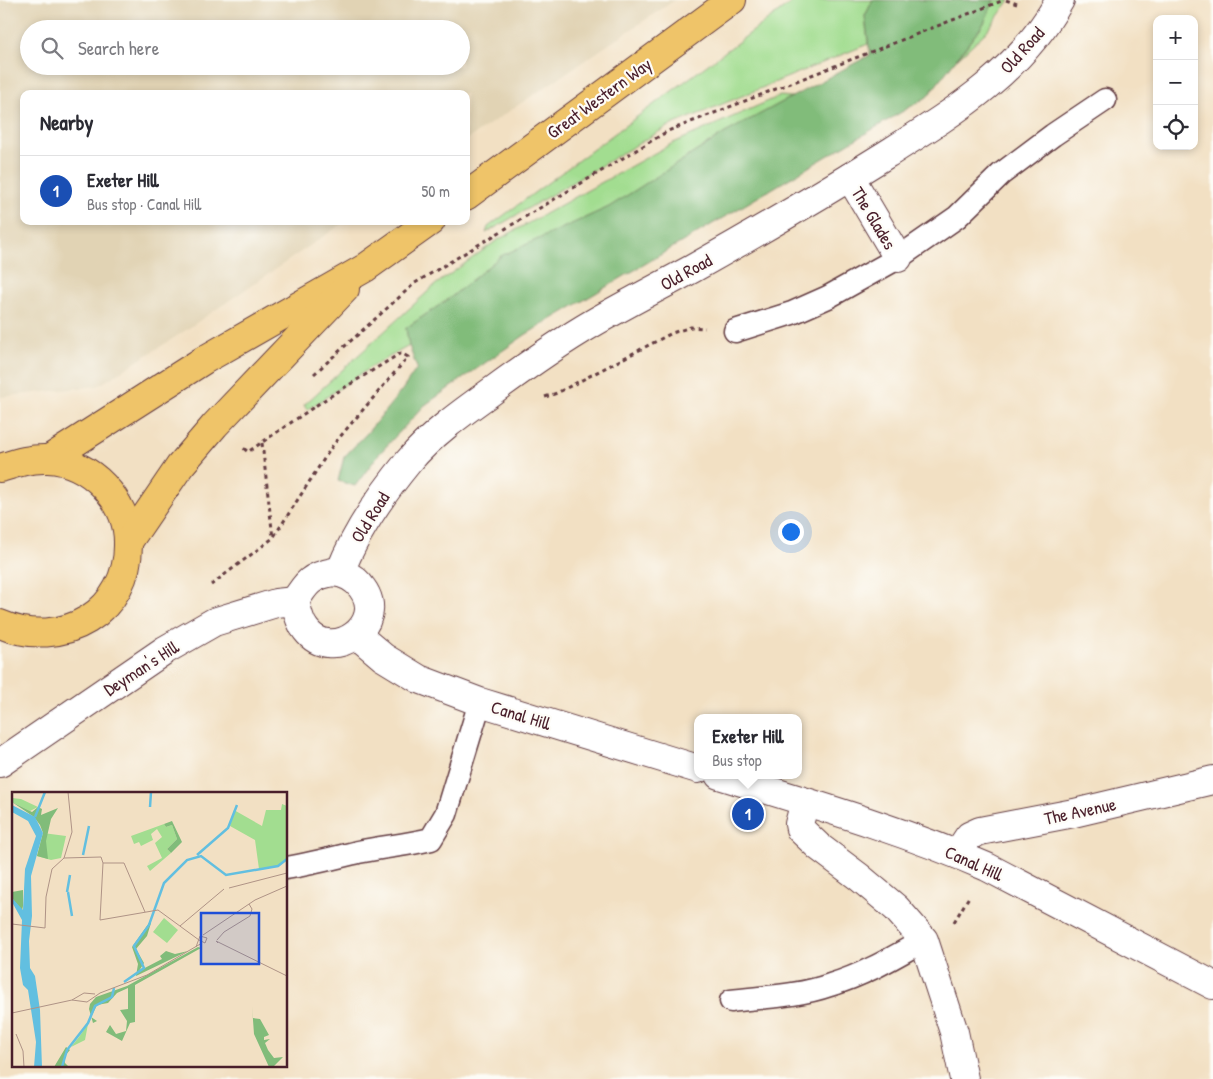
<!DOCTYPE html>
<meta charset="utf-8">
<style>
body{margin:0;font-family:"Patrick Hand",sans-serif;background:#f7f7f7;color:#2b2b33}
.controls{position:absolute;right:15px;top:15px;display:grid;overflow:hidden;border-radius:10px;box-shadow:0 2px 8px #0003}
.controls button{width:45px;height:45px;display:grid;place-items:center;padding:0;border:0;border-bottom:1px solid #e1e1e2;background:#fff;color:#2b2b33;font:25px sans-serif}
.you{position:absolute;left:790px;top:531px;width:18px;height:18px;margin:-12px;border:4px solid #fff;border-radius:50%;background:#1a73e8;box-shadow:0 0 0 8px #1a73e833}
.badge{display:grid;place-items:center;width:32px;height:32px;border-radius:50%;background:#b5179e;color:#fff;font-size:16px;font-weight:700}
.pin{position:absolute;translate:-50% -50%;border:2px solid #fff;box-shadow:0 1px 5px #0006}
.popup{position:absolute;left:694px;top:714px;width:108px;height:65px;box-sizing:border-box;display:grid;place-content:center;border-radius:10px;background:#fff;filter:drop-shadow(0 1px 4px #0005);font-size:16px;white-space:nowrap;color:#7c7c81}
.popup b{font-size:19px;color:#2b2b33}
.popup::after{content:'';position:absolute;left:50%;top:100%;margin-left:-10px;border:10px solid transparent;border-top-color:#fff}
.list{margin:0;padding:0;list-style:none}
h2{display:flex;justify-content:space-between;align-items:center;height:65px;margin:0;padding:0 20px;font-size:21px}
h2 small{font-size:16px;font-weight:400;color:#7c7c81}
.list li{display:grid;grid-template-columns:32px 1fr auto;gap:15px;align-items:center;box-sizing:border-box;height:70px;padding:0 20px;border-top:1px solid #e1e1e2}
.list b{display:block;font-size:19px;white-space:nowrap}
.list p{margin:0;font-size:16px;white-space:nowrap;color:#7c7c81}
.list em{font-size:16px;font-style:normal;color:#7c7c81}
.icon{flex:none;width:28px;height:28px;fill:none;stroke:currentColor;stroke-width:2;stroke-linecap:round;stroke-linejoin:round}
.map{position:relative;flex:none;width:1213px;height:1079px;overflow:hidden}
.search{position:absolute;background:#fff;box-shadow:0 2px 8px #0003;left:20px;top:20px;width:450px;height:55px;display:flex;align-items:center;gap:12px;box-sizing:border-box;padding:0 18px;border-radius:28px;color:#7c7c81;font-size:19px}
.panel{position:absolute;background:#fff;box-shadow:0 2px 8px #0003;left:20px;top:90px;width:450px;height:135px;border-radius:10px}
.map>svg:first-child{display:block}
.built{fill:#e1d3b4;fill-rule:evenodd}
.green{fill:#a2dd90;stroke:#767e5e}
.forest{fill:#81bc7a;stroke:#666e52}
.lines{fill:none;stroke-linecap:round;stroke-linejoin:round}
.service-casing{stroke:#633c42;stroke-width:25}
.minor-casing{stroke:#633c42;stroke-width:30}
.tertiary-casing{stroke:#633c42;stroke-width:30}
.primary-casing{stroke:#633c42;stroke-width:30}
.path{stroke:#633c42;stroke-width:3;stroke-dasharray:4 4;stroke-linecap:butt}
.service{stroke:#fff;stroke-width:22}
.minor{stroke:#fff;stroke-width:28}
.tertiary{stroke:#fff;stroke-width:28}
.primary{stroke:#efc469;stroke-width:28}
.labels{text-anchor:middle;dominant-baseline:central;stroke-width:4.5;stroke-linejoin:round;paint-order:stroke}
.street-label{font-size:18px;fill:#4a1f2b;stroke:#fdfcf7}
.inset-river{fill:none;stroke:#62bfe0;stroke-width:2.5}
.inset-road{fill:none;stroke:#af9386;stroke-width:1}
.view{fill:#1d4ed8;fill-opacity:0.15;stroke:#1d4ed8;stroke-width:2.5}
.inset-edge{fill:none;stroke:#4a1f2b;stroke-width:2.5}
</style>
<div class="map">
<svg width="1213" height="1079" viewBox="0 0 1213 1079">
<rect width="100%" height="100%" fill="#fdfcf7"/>
<filter id="ink" filterUnits="userSpaceOnUse"><feTurbulence type="fractalNoise" baseFrequency=".02" numOctaves="2"/><feDisplacementMap in="SourceGraphic" scale="10" xChannelSelector="R" yChannelSelector="G"/><feConvolveMatrix kernelMatrix="1 2 1 2 8 2 1 2 1" color-interpolation-filters="sRGB"/></filter>
<filter id="wash" filterUnits="userSpaceOnUse"><feTurbulence type="fractalNoise" baseFrequency=".0096" numOctaves="4" result="noise"/><feDisplacementMap in="SourceGraphic" scale="20" xChannelSelector="R" yChannelSelector="G"/><feGaussianBlur stdDeviation="1.12" result="paint"/><feColorMatrix in="noise" values="0 0 0 0 0 0 0 0 0 0 0 0 0 0 0 0 0 1.4 0 .05"/><feComposite in="paint" operator="in"/></filter>
<g filter="url(#wash)">
<rect width="100%" height="100%" fill="#f2e0c3"/>
<!-- built -->
<path class="built" d="M0 0H675L466 140V94H24V221H346L177 336 98 386 0 397ZM29 29H461V66H29Z"/>
<!-- green -->
<g class="green">
<path d="M795 0H873L865 16 868 44 667 127 486 233 488 227Z"/>
<path d="M994 0H1010L986 32 957 59 984 23Z"/>
<path d="M780 96 792 97 725 133 609 207 501 256 450 298 406 328 409 346 371 367 307 410 304 405 435 285 496 241 671 144Z"/>
</g>
<!-- forest -->
<path class="forest" d="M873 0H994L984 23 927 97 525 335 425 405 379 454 355 486 338 481 344 457 368 432 402 390 417 368 409 346 406 328 450 298 501 256 609 207 725 133 870 55 865 16Z"/>
</g>
<g filter="url(#ink)">
<g class="lines">
<!-- service casing -->
<g class="service-casing">
<g id="service">
<path d="M735 331 792 313 828 297 898 258 957 217 1001 174 1053 135 1105 100"/>
<path d="M286 868C311 864 334 858 358 852 382 847 407 845 431 839L446 814 480 702"/>
<path d="M731 1001C763 997 799 996 830 985 864 975 894 957 924 940"/>
</g>
</g>
<!-- minor casing -->
<g class="minor-casing">
<g id="minor">
<path d="M850 177 898 258"/>
<path d="M0 763 165 650 214 622 276 603 295 601"/>
<path d="M805 802 799 824 800 829 819 847 859 877 896 908 924 940 954 1032 964 1079"/>
<path d="M957 854 969 836 980 831 1074 813 1213 780"/>
</g>
</g>
<!-- tertiary casing -->
<g class="tertiary-casing">
<g id="tertiary">
<path d="M333 572C345 573 355 578 362 588 389 624 332 665 306 630 299 622 298 611 295 601 306 583 311 576 333 572Z"/>
<path d="M340 572C356 531 381 495 409 461 431 435 460 414 488 394 522 369 557 344 593 323 626 304 659 287 692 269 758 232 823 194 887 154 954 112 1020 72 1060 0"/>
<path d="M357 635 383 657 419 679 480 702 698 769"/>
<path d="M719 775C809 803 900 829 987 867L1213 985"/>
</g>
</g>
<!-- primary casing -->
<g class="primary-casing">
<g id="primary">
<path d="M466 196 732 0"/>
<path d="M49 459 204 360 365 268 431 221"/>
<path d="M0 468C16 463 31 458 48 459 90 461 128 501 128 542 130 612 62 651 0 624"/>
<path d="M128 542 180 466 215 425 345 289"/>
</g>
</g>
<!-- path -->
<g class="path">
<path d="M1006 0 1017 4"/>
<path d="M314 374 415 283 668 131 1004 0"/>
<path d="M545 397 557 393 672 333 691 327 705 328"/>
<path d="M262 443 273 538"/>
<path d="M211 585 273 538 333 445 408 357 401 353 321 402 248 452 241 446"/>
<path d="M954 922 970 895"/>
</g>
<!-- service -->
<use href="#service" class="service"/>
<!-- minor -->
<use href="#minor" class="minor"/>
<!-- tertiary -->
<use href="#tertiary" class="tertiary"/>
<!-- primary -->
<use href="#primary" class="primary"/>
</g>
</g>
<g class="labels">
<!-- street labels -->
<g class="street-label">
<text transform="translate(1022 50) rotate(-48)">Old Road</text>
<text transform="translate(599 98) rotate(-36)">Great Western Way</text>
<text transform="translate(874 218) rotate(59)">The Glades</text>
<text transform="translate(686 272) rotate(-29)">Old Road</text>
<text transform="translate(370 517) rotate(-58)">Old Road</text>
<text transform="translate(141 668) rotate(-33)">Deyman's Hill</text>
<text transform="translate(521 715) rotate(17)">Canal Hill</text>
<text transform="translate(1080 811) rotate(-12)">The Avenue</text>
<text transform="translate(974 863) rotate(24)">Canal Hill</text>
</g>
</g>
<!-- overview -->
<g transform="translate(12 792)">
<rect width="275" height="275" fill="#f2e0c3"/>
<path d="M0 6 9 7 26 15 18 19 0 10ZM270 12 275 14V66L266 74 247 77 243 48 218 34 222 18 250 34 254 18H269ZM152 32 154 35 160 33 165 47 155 57 159 61 138 79 135 74 150 66 143 51 150 45 145 37 139 42 141 48 129 54 127 50 122 52 119 44ZM31 41 54 44 49 66 39 68 25 64ZM152 126 166 138 155 151 141 140ZM76 232 73 248 59 255 67 245Z" fill="#a2dd90"/>
<path d="M0 10 20 20 26 15 30 17 29 23 46 16 39 27 34 49 36 67 25 64 31 41 28 33 22 25ZM160 29 170 50 159 61 155 57 165 47 160 33 154 35 152 32ZM11 98V114L10 119 0 106V100ZM137 131H139L135 144 124 157 132 171 127 179 150 167 148 164 154 159 163 162 176 159 124 184 126 172 120 155ZM186 155 189 156 123 193V230L118 231 110 249 94 240 98 233 104 242 114 239 115 229 108 218 116 217V196L105 201 96 211 85 213 79 225 85 229 81 231 77 217 78 212 84 205 115 194ZM240 214 241 226 248 227 257 243 252 245V248L258 247 253 251 256 258 262 266 271 265 261 275H257L242 242ZM54 255 58 258 52 265 53 271 57 275H42Z" fill="#81bc7a"/>
<path d="M0 13 23 25 31 41 19 84 20 124 17 149 18 176 23 184 28 218 30 275H22L24 250 16 198 11 193 8 176 10 128 0 110V106L11 118 13 77 24 44 16 29 0 20Z" fill="#62bfe0"/>
<path class="inset-river" d="M138 15 139 0M23 25 33 0M71 63 77 34M185 63 216 36 225 13M55 100 58 83M56 100 60 124M112 190 132 176 122 154 137 133 152 91 175 68 189 64 214 83 266 74 275 67M50 275 55 258 76 231 83 214 100 205 102 196"/>
<path class="inset-road" d="M52 66 89 65 91 71 88 128 146 118 187 148M52 66 60 40 56 0M91 71H112L133 120M217 96 275 81M0 132 33 136 34 105 40 77 52 66M168 134 212 97M191 143 243 108 275 94M205 148 212 140 238 124 240 117 237 112M206 151 204 149 275 184M184 155 188 144 195 146 193 151 187 148M60 208 75 210 88 201 135 183 190 151M0 221 60 208 72 201 83 202M4 242 11 259 12 275"/>
<path class="view" d="M189 121H247V172H189Z"/>
<rect width="275" height="275" class="inset-edge"/>
</g>
</svg>
<div class="controls">
<button>+</button>
<button>−</button>
<button><svg class="icon" aria-label="locate" viewBox="0 0 24 24"><circle cx="12" cy="12" r="6"/><path d="M12 2v4M12 18v4M2 12h4M18 12h4"/></svg></button>
</div>
<div class="you"></div>
<div class="pin badge" style="left:748px;top:814px;background:#1a4fb4">1</div>
<div class="popup"><b>Exeter Hill</b>Bus stop</div>
<div class="search"><svg class="icon" aria-label="search" viewBox="0 0 24 24"><circle cx="10" cy="10" r="6"/><path d="M15 15l6 6"/></svg>Search here</div>
<section class="panel">
<h2>Nearby<small></small></h2>
<ul class="list">
<li><span class="badge" style="background:#1a4fb4">1</span><div><b>Exeter Hill</b><p>Bus stop · Canal Hill</p></div><em>50 m</em></li>
</ul>
</section>
</div>
